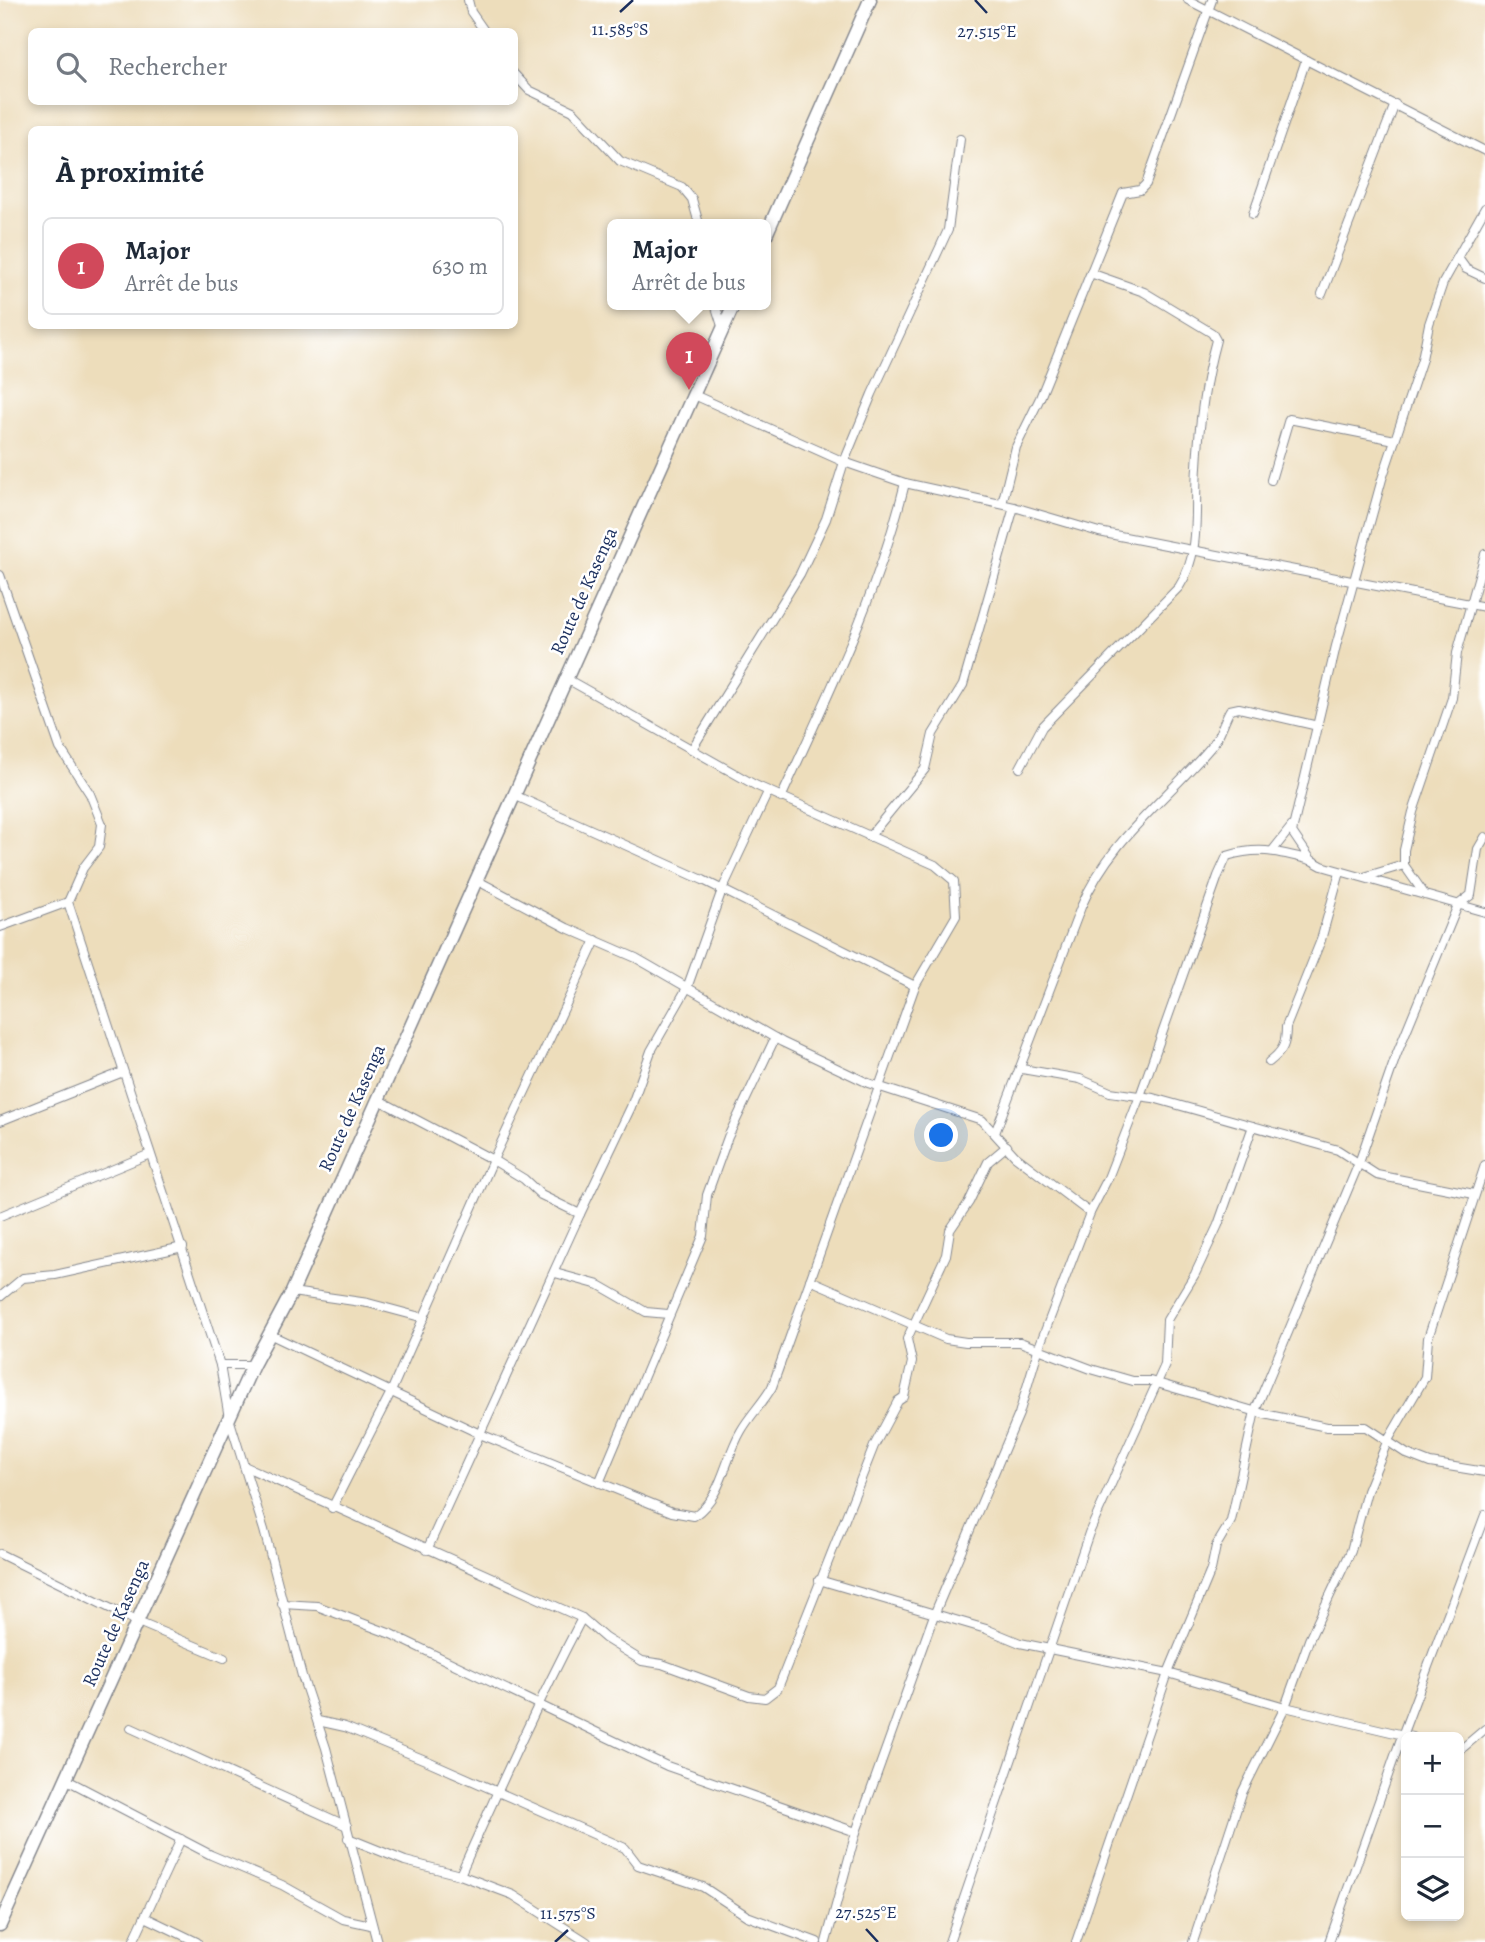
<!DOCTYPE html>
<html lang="fr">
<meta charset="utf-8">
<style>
body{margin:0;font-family:Alegreya,serif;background:#f6f6f7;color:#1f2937}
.controls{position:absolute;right:21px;bottom:21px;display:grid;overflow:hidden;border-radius:10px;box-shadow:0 4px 10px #0003}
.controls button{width:63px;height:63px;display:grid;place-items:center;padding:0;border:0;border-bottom:2px solid #e0e1e3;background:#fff;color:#1f2937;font:35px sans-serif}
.you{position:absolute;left:942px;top:1136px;width:24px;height:24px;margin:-18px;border:5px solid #fff;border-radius:50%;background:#1a73e8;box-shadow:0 0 0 10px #1a73e833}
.badge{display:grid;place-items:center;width:46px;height:46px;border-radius:50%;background:#d1495b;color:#fff;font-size:23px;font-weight:700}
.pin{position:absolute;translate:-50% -58px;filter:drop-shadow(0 2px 4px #0008)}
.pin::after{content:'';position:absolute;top:37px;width:24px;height:21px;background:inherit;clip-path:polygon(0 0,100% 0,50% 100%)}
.popup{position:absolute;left:607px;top:219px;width:164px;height:91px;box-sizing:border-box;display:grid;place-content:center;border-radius:10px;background:#fff;filter:drop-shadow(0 2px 5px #0005);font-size:23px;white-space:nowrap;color:#747a83}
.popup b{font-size:26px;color:#1f2937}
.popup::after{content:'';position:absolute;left:50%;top:100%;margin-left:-14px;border:14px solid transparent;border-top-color:#fff}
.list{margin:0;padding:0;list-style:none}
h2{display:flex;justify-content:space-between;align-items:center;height:91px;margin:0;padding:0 28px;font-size:30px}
h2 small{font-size:23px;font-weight:400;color:#747a83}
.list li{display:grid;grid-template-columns:46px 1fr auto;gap:21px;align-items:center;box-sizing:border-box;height:98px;margin:0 14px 14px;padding:0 14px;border:2px solid #e0e1e3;border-radius:10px}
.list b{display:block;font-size:26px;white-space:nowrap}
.list p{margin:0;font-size:23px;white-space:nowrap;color:#747a83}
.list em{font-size:23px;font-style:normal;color:#747a83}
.icon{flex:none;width:38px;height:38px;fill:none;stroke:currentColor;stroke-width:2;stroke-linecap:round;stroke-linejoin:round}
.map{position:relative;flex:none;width:1485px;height:1942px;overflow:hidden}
.search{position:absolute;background:#fff;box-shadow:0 4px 10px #0003;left:28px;top:28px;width:490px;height:77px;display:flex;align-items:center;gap:18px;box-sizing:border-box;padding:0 24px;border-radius:10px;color:#747a83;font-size:26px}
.panel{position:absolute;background:#fff;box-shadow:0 4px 10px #0003;left:28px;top:126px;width:490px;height:203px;border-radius:10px}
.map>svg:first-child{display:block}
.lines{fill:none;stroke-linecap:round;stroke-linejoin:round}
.minor-casing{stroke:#84868c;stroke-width:10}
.trunk-casing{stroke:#84868c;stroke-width:15}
.minor{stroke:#fff;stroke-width:8}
.trunk{stroke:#fff;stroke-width:12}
.ticks{fill:none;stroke:#1b2f5e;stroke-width:2.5}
.labels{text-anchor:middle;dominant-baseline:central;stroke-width:5;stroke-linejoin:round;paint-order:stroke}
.street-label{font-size:19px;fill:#1b2f5e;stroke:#fff}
.ticks-label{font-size:18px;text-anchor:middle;fill:#1b2f5e;stroke:#fff;stroke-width:5;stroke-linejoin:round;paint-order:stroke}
</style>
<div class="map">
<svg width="1485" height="1942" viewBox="0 0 1485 1942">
<rect width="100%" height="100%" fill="#fff"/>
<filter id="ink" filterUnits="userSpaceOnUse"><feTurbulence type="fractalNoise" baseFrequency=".0143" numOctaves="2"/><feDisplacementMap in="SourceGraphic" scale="14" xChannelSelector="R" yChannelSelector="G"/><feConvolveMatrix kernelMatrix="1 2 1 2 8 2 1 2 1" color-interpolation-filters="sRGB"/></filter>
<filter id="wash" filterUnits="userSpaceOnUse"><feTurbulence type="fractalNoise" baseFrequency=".00686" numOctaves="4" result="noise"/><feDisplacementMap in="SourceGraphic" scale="28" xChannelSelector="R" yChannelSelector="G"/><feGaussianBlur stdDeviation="1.57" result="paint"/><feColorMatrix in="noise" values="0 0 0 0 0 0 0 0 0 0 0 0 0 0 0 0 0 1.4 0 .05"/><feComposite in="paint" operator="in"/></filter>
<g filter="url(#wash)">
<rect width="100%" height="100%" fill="#edddbb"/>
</g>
<g filter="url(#ink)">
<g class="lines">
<!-- minor casing -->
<g class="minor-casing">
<g id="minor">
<path d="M468 0 471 12 485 32"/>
<path d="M1188 0 1485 151"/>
<path d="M514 74 529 90 573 111 620 161 682 187 692 199 699 224"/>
<path d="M1485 208 1443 283 1429 324 1422 359 1382 479 1336 646 1292 832 1311 860 1322 866 1485 912"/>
<path d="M1253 214 1306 60"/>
<path d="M1458 258 1466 269 1485 278"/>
<path d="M1322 294 1395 104"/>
<path d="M715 304 723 329"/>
<path d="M692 394 844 462 905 483 1014 507 1099 532 1485 607"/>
<path d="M1271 480 1289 419 1395 440"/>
<path d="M1002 504 1016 447 1040 398 1123 193 1140 190 1146 184 1212 0"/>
<path d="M0 575 60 748 90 794 102 824 99 847 83 868 68 902 220 1365 229 1418 264 1530 302 1676 326 1748 377 1942"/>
<path d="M692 749 800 574 826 519 844 462 872 394 948 230 960 139"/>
<path d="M1020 768 1042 727 1179 587C1202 552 1194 508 1197 467 1199 426 1205 380 1216 340L1212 333 1144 292 1093 274"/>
<path d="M514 795 703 880 915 986"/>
<path d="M781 798C828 695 878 594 905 483"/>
<path d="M869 837 925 769 933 734 963 685 1014 507"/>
<path d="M1273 850 1292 826"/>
<path d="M1364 877 1404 865"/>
<path d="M476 880 567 928 636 958 782 1042 868 1083 982 1120 1015 1156 1090 1213"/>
<path d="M1425 895 1404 865V850L1413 812 1452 698 1457 653 1485 554"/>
<path d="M0 927 68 902"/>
<path d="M1269 1062C1283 1051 1286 1045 1286 1027L1321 940 1340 872"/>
<path d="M1022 1069 1080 1079 1110 1092 1153 1098 1338 1150 1377 1175 1474 1194"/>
<path d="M377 1099 493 1160 524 1179 541 1195 580 1214 427 1550"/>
<path d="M0 1121 123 1072"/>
<path d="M995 1133 1081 907C1110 839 1163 803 1210 748 1220 738 1223 722 1230 710L1239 708 1318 726"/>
<path d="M580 1214 631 1107 651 1051 687 988 722 890 768 792"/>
<path d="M0 1216 150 1154"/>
<path d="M555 1273 599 1285 646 1312 668 1314"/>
<path d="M810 1280 946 1339 966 1342H1020L1091 1369 1133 1381H1150L1264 1414 1327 1427H1366L1407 1454 1430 1463 1485 1472"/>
<path d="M292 1292 368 1303 424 1318"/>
<path d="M0 1297 23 1278 55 1275 183 1247"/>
<path d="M269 1334 480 1434 672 1512 694 1516C723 1496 724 1460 741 1431 750 1415 763 1403 772 1387L915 986 956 916 954 881 935 865 755 785 567 679"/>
<path d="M220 1365H253"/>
<path d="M244 1466 582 1618 605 1638 642 1661 662 1664 749 1696 765 1698 778 1688 874 1446 898 1401 904 1397 912 1362 907 1339 946 1255 950 1230 969 1202 988 1162 1007 1146"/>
<path d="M599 1483 703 1236 707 1195 728 1137 775 1038"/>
<path d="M332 1508 390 1394 493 1160 596 940"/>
<path d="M0 1554 138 1622 224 1658"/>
<path d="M819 1580 986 1629 1020 1643 1168 1673 1285 1707 1412 1737"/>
<path d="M282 1604 317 1606 391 1634 667 1766 856 1832"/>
<path d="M318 1721 345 1727 430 1762 625 1848 638 1865 703 1887 747 1916 817 1942"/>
<path d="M131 1728 347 1826"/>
<path d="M1459 1751 1485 1729"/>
<path d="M65 1779 211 1855 282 1885 343 1919 371 1925"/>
<path d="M348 1838 405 1861 460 1875 513 1895 587 1942"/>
<path d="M460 1875C499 1788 538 1702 582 1618"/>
<path d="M145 1917 197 1942"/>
<path d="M133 1942 181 1839"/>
<path d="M826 1942 856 1832 934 1615 1019 1414 1039 1347 1090 1213 1108 1178 1140 1096 1218 876 1227 856C1260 846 1278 852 1311 860"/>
<path d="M949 1942 1089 1533 1165 1365 1167 1320 1195 1274 1218 1225 1253 1126"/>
<path d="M1076 1942 1168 1673 1211 1570 1216 1546 1231 1521 1255 1411 1359 1163 1396 1056 1458 905 1471 895 1478 849 1485 837"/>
<path d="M1193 1942 1242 1793 1285 1707 1309 1640 1351 1551 1367 1491 1387 1442 1425 1377 1428 1338 1485 1165"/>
<path d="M1329 1942 1403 1733 1485 1515"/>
</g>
</g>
<!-- trunk casing -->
<g class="trunk-casing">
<g id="trunk">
<path d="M766 235 870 0"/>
<path d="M0 1925 253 1365 292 1292 734 304"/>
</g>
</g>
<!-- minor -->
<use href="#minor" class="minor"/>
<!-- trunk -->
<use href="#trunk" class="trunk"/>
</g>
</g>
<!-- ticks -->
<path class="ticks" d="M975 0 987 13M620 12 633 0M866 1929 878 1942M555 1942 568 1930"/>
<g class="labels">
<!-- street labels -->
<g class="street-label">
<text transform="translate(584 591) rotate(-66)">Route de Kasenga</text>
<text transform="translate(352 1108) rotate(-66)">Route de Kasenga</text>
<text transform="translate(116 1623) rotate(-66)">Route de Kasenga</text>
</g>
</g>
<g class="ticks-label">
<text x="620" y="35">11.585°S</text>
<text x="987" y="37">27.515°E</text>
<text x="866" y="1918">27.525°E</text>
<text x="568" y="1919">11.575°S</text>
</g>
</svg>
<div class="controls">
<button>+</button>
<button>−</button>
<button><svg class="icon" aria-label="layers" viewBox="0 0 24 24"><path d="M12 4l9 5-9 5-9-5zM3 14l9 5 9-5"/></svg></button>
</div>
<div class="you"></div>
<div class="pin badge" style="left:689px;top:390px">1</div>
<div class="popup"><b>Major</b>Arrêt de bus</div>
<div class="search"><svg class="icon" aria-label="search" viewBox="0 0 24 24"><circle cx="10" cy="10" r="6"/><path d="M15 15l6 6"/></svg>Rechercher</div>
<section class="panel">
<h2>À proximité<small></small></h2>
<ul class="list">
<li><span class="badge">1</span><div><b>Major</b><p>Arrêt de bus</p></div><em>630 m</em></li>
</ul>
</section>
</div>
